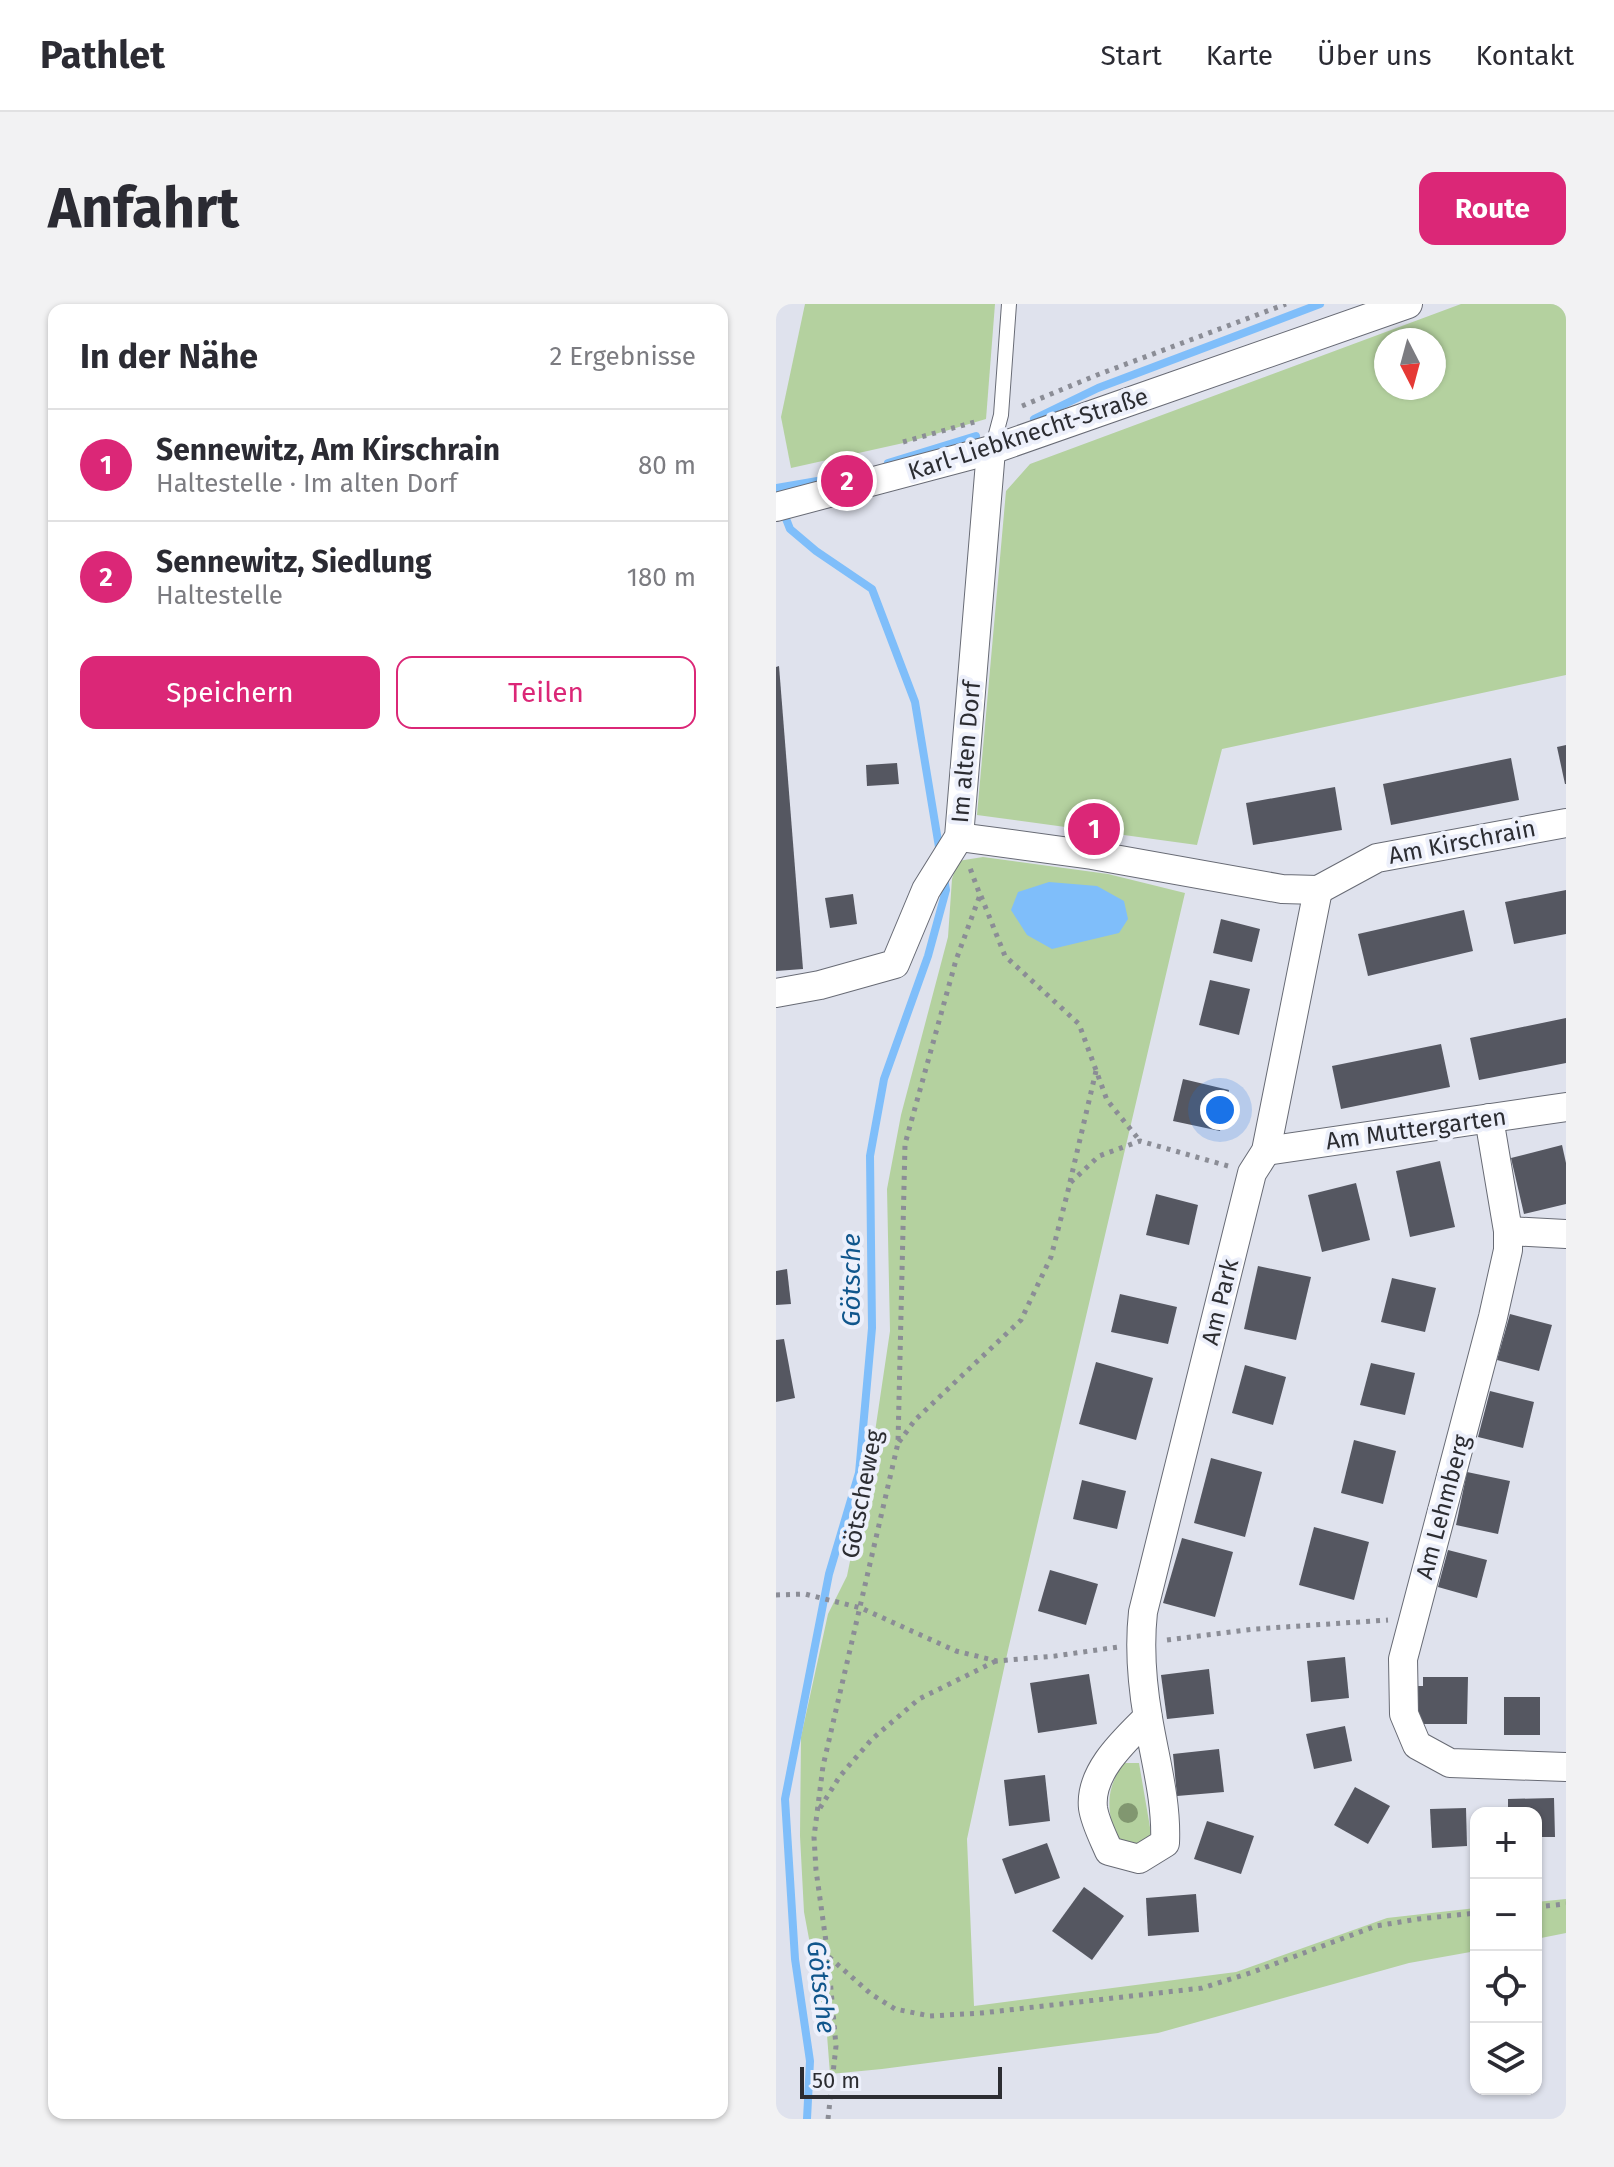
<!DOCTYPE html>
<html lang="de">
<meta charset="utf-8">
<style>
body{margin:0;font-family:"Fira Sans",sans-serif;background:#f2f2f3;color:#2b2b33}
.controls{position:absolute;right:24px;bottom:24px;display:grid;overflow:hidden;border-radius:16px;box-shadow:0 2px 6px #0004}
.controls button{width:72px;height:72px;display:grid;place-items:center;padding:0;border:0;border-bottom:2px solid #e1e1e2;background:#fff;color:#2b2b33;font:40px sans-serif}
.compass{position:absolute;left:598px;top:24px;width:72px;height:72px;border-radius:50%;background:#fff;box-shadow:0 2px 6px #0004;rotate:174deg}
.scale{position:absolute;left:24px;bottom:20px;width:202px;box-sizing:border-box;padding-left:8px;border:4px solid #2c2d32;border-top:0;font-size:22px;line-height:28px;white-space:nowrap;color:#2c2d32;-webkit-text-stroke:6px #edf0fb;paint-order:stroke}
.you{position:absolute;left:444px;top:806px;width:28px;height:28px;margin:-20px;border:6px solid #fff;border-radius:50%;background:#1a73e8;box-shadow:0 0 0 12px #1a73e833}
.badge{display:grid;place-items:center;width:52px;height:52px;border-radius:50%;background:#db2777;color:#fff;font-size:26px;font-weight:700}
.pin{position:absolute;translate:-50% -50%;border:4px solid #fff;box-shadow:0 2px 8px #0006}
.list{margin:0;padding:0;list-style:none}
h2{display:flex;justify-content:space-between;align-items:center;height:104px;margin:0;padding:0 32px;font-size:34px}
h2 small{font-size:26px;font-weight:400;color:#7c7c81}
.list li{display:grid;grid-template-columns:52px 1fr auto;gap:24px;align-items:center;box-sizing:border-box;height:112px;padding:0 32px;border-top:2px solid #e1e1e2}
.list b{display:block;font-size:30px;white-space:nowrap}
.list p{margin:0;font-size:26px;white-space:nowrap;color:#7c7c81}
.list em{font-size:26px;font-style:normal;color:#7c7c81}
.actions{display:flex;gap:16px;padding:24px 32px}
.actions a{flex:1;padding:18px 0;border:2px solid #db2777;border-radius:16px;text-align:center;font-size:28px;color:#db2777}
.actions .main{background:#db2777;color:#fff}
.icon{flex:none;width:44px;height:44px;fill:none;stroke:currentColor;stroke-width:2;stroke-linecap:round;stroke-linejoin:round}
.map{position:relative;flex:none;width:790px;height:1815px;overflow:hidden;border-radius:16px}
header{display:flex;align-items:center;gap:48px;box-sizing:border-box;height:112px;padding:0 40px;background:#fff;border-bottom:2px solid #e1e1e2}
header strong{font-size:38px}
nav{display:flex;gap:44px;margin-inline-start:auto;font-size:28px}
.intro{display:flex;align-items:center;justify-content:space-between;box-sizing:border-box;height:192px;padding:0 48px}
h1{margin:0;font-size:56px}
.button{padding:20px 36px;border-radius:16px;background:#db2777;color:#fff;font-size:28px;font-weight:700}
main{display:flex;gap:48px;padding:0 48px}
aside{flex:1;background:#fff;border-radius:16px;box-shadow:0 2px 6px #0004}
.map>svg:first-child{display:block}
.green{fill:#b4d19f;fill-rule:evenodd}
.water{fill:#7fbefa}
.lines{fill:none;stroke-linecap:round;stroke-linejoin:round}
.stream{stroke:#7fbefa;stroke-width:8}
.building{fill:#555761}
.lane-casing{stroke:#686b75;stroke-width:16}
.street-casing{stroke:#686b75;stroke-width:30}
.path{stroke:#8b8d96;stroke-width:5;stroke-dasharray:4 6;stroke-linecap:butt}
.lane{stroke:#fff;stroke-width:14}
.street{stroke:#fff;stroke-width:28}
.tree{fill:#819770}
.labels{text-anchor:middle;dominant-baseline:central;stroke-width:8;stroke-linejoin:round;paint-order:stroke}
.street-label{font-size:24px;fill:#2c2d32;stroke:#edf0fb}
.water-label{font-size:26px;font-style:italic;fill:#10568c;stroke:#edf0fb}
</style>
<header>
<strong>Pathlet</strong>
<nav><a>Start</a><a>Karte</a><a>Über uns</a><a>Kontakt</a></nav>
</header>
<div class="intro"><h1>Anfahrt</h1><a class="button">Route</a></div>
<main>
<aside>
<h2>In der Nähe<small>2 Ergebnisse</small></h2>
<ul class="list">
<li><span class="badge">1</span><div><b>Sennewitz, Am Kirschrain</b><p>Haltestelle · Im alten Dorf</p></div><em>80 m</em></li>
<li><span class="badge">2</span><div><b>Sennewitz, Siedlung</b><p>Haltestelle</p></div><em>180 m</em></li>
</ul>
<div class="actions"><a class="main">Speichern</a><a>Teilen</a></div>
</aside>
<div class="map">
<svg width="790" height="1815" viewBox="0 0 790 1815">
<rect width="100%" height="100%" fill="#dfe2ed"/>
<!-- green -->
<g class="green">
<path d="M29 0H219L210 115 132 138 15 164 5 113Z"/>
<path d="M685 0H790V371L446 445 421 541 201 511 230 187 254 160ZM658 36V84H610V36Z"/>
<path d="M207 553 332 570 409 589 232 1346 191 1535 198 1702 460 1668 611 1614 700 1604V1647L633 1659 382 1729 106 1765 54 1770 51 1731 28 1608 24 1532 25 1433 52 1310 71 1272 96 1148 114 1027 111 885 125 811 172 633 176 575 182 557Z"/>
<path d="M348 1459H363L375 1529 367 1542 342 1544C333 1510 326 1489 348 1459Z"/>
<path d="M790 1595V1629L760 1635V1598Z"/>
</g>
<!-- water -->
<path class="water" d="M273 578 321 582 348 597 352 615 343 629 276 645 251 631 235 606 242 588Z"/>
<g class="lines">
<!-- stream -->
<g class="stream">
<path d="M258 115 322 84 544 0"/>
<path d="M112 159 200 132"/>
<path d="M0 184 53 175"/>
<path d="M7 207 14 225 40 247 96 285 139 398 164 549"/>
<path d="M31 1815 34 1757 19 1655 9 1495 53 1270 83 1169 96 1024 94 852 108 775 152 652 170 586 168 574"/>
</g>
</g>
<!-- building -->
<g class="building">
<path d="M3 362 27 665 0 667V363Z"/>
<path d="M790 441V480H789L781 443Z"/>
<path d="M735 454 743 496 615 521 607 480Z"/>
<path d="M121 459 123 480 91 482 90 461Z"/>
<path d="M559 483 566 526 477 541 470 499Z"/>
<path d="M790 586V630L738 640 729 598Z"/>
<path d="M77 590 81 620 54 624 49 594Z"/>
<path d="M688 606 697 647 592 672 582 630Z"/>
<path d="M445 615 484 625 476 658 437 649Z"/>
<path d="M434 676 474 685 463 731 423 721Z"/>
<path d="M790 714V759L703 776 694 734Z"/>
<path d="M665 740 674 783 565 805 556 762Z"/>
<path d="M407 775 453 786 444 827 397 817Z"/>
<path d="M786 841 790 859V900L748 910 735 854Z"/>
<path d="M664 857 679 923 634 933 620 867Z"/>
<path d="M580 879 594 936 546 948 532 891Z"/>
<path d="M380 890 422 901 413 941 370 931Z"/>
<path d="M482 962 535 973 520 1036 468 1025Z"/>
<path d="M11 965 15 1000 0 1001V967Z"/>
<path d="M616 974 660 984 649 1028 605 1018Z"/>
<path d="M344 990 401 1003 392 1040 335 1028Z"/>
<path d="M734 1010 776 1021 763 1067 721 1056Z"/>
<path d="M8 1035 19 1094 0 1098V1036Z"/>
<path d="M320 1058 377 1074 360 1136 303 1120Z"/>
<path d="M595 1059 639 1069 629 1111 584 1101Z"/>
<path d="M469 1061 510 1073 497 1121 456 1109Z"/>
<path d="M714 1087 758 1098 747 1144 702 1133Z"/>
<path d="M578 1136 620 1147 607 1200 565 1189Z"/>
<path d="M435 1154 486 1168 469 1233 418 1219Z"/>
<path d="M691 1168 734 1177 722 1230 680 1221Z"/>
<path d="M306 1176 350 1187 341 1225 297 1215Z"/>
<path d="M538 1223 593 1238 578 1296 523 1281Z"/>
<path d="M406 1234 457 1248 439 1313 387 1299Z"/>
<path d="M672 1246 711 1256 701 1294 662 1283Z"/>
<path d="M274 1266 322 1280 310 1321 262 1307Z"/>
<path d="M569 1353 573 1394 535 1398 531 1357Z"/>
<path d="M433 1365 438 1410 391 1415 385 1371Z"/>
<path d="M313 1370 321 1420 262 1429 254 1379Z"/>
<path d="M647 1373H692L691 1420H634L635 1382H647Z"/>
<rect x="728" y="1393" width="36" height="38"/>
<path d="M569 1422 576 1457 538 1465 530 1430Z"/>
<path d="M443 1445 448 1488 401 1492 397 1450Z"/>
<path d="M269 1471 274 1517 233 1522 228 1476Z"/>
<path d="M579 1483 614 1502 592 1540 558 1521Z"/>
<path d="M778 1494 779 1533H760V1509H732V1495Z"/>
<path d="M690 1504 691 1542 656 1544 654 1505Z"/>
<path d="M431 1517 478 1532 465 1570 418 1555Z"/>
<path d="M271 1539 284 1574 239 1590 226 1555Z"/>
<path d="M308 1583 348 1612 316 1656 276 1627Z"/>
<path d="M420 1590 423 1628 372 1632 370 1594Z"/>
</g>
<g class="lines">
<!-- lane casing -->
<g class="lane-casing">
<path id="lane" d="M216 145 225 111 233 0"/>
</g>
<!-- street casing -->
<g class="street-casing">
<g id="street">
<path d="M0 203 215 146 632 0"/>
<path d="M183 533 316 551 506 585 542 586"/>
<path d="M542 586 601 554 790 519"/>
<path d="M0 689 44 681 119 660 150 586 183 533 215 146"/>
<path d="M713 814 732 927V946L717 1013 627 1355 628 1410 641 1441 674 1459 790 1463"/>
<path d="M490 847 790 803"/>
<path d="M732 927 790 930"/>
<path d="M372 1413C349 1436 313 1468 317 1504 319 1518 327 1533 333 1547L363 1555 389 1539C391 1497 379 1456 372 1414 366 1379 363 1344 367 1308L476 869 490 847 542 586"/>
</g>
</g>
<!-- path -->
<g class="path">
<path d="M246 102 321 71 510 0"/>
<path d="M127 138 202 117"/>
<path d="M205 592 229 652 303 720 331 796 364 837"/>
<path d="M294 878 320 767"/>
<path d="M123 1138 139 1116 245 1016 275 953 294 879 323 852 364 837 452 862"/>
<path d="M0 1291 29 1290 85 1304 180 1347 221 1357 279 1352 342 1343"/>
<path d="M391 1336 479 1325 612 1316"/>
<path d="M44 1504 64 1472 96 1435 143 1395 220 1357"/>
<path d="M760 1603 790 1600"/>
<path d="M53 1653 95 1690 119 1705 154 1712 206 1709 426 1684 477 1668 600 1622 642 1615 700 1609"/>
<path d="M52 1815 60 1742 52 1652 40 1566 38 1533 47 1462 122 1139 129 840 180 656 204 591 194 564"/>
</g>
<!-- lane -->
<use href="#lane" class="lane"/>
<!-- street -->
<use href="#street" class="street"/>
</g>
<!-- trees -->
<circle class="tree" cx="352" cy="1509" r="10"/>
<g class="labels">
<!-- street labels -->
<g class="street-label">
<text transform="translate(252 130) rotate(-18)">Karl-Liebknecht-Straße</text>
<text transform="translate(190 448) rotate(-85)">Im alten Dorf</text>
<text transform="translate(686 538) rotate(-11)">Am Kirschrain</text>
<text transform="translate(640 825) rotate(-8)">Am Muttergarten</text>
<text transform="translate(444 998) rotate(-76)">Am Park</text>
<text transform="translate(86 1190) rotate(-79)">Götscheweg</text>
<text transform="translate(667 1203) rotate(-75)">Am Lehmberg</text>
</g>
<!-- water labels -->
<g class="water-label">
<text transform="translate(75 976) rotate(-90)">Götsche</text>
<text transform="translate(45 1683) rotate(83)">Götsche</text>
</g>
</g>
</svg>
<div class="controls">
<button>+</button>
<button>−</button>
<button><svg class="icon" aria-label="locate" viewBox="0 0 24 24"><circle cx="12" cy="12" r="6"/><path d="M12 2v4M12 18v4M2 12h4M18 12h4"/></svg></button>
<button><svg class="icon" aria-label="layers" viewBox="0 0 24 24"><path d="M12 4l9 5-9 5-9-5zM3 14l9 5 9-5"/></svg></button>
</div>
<svg class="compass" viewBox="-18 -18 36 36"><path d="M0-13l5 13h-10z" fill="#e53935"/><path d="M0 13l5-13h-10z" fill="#7c7c81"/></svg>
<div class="scale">50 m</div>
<div class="you"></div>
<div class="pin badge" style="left:318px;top:525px">1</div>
<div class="pin badge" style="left:71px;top:177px">2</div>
</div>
</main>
